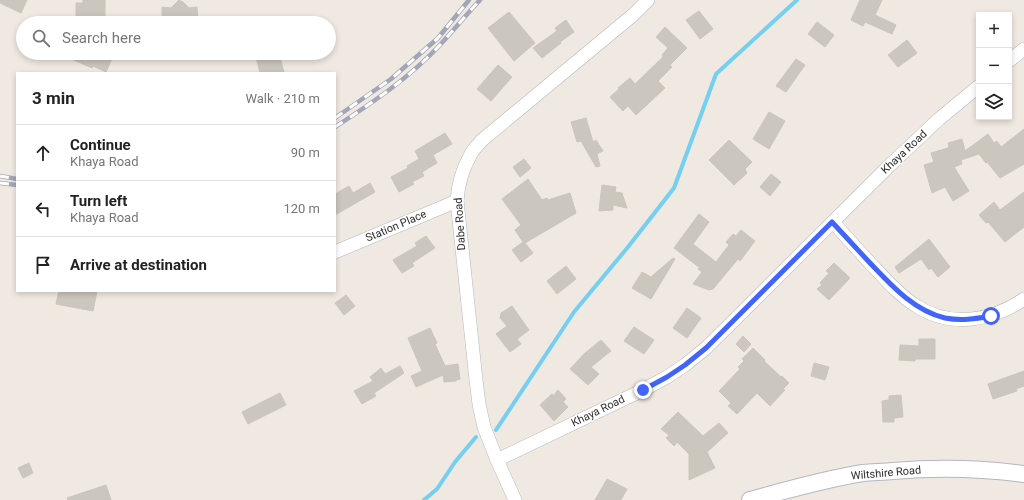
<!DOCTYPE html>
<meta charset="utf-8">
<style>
body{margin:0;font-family:Roboto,sans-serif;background:#f2f2f2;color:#222}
.controls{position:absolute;right:12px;top:12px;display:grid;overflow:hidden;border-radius:0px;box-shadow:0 2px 6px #0003}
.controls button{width:36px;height:36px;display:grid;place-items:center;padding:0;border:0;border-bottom:1px solid #e0e0e0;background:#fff;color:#222;font:20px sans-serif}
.stop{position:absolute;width:12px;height:12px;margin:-9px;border:3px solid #4264fb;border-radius:50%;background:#fff}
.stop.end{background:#4264fb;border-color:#fff;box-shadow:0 1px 4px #0008}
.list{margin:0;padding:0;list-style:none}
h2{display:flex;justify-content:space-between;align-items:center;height:52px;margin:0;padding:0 16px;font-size:17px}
h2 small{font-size:13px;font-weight:400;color:#767676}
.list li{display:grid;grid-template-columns:26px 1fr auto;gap:12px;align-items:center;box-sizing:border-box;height:56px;padding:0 16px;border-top:1px solid #e0e0e0}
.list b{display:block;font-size:15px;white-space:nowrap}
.list p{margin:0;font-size:13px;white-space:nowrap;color:#767676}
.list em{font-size:13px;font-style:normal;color:#767676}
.icon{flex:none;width:22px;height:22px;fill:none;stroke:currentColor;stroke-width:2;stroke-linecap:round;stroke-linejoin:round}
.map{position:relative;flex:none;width:1024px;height:500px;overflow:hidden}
.search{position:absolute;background:#fff;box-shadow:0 2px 6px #0003;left:16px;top:16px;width:320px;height:44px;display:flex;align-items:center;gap:10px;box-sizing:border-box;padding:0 14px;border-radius:22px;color:#767676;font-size:15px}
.panel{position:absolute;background:#fff;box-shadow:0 2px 6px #0003;left:16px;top:72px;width:320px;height:220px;border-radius:0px}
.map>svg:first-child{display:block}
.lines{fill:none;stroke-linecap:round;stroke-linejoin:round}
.stream{stroke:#75cff0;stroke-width:4}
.building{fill:#cbc7bf;stroke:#cbc5ba}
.minor-casing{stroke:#b4b7c1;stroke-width:14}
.tertiary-casing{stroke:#b4b7c1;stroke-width:18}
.minor{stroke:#fff;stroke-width:13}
.tertiary{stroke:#fff;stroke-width:16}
.rail-casing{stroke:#a3a6b8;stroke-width:4.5}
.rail{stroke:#fff;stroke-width:3;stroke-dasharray:9;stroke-linecap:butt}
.route{stroke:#4264fb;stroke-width:5}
.labels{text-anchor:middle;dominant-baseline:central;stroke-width:3;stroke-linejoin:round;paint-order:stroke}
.street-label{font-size:11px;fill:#2e2e2e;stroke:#fff}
</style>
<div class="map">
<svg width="1024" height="500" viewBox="0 0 1024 500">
<rect width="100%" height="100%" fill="#efe9e1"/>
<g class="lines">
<!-- stream -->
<g class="stream">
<path d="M496 430 574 312 628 247 674 188 716 74 797 0"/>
<path d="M424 500 437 489 455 462 476 437"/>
</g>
</g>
<!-- building -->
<g class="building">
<path d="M0 0H27L21 13 0 3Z"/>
<path d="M83 0H105V19L76 18V3H83Z"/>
<path d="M179 0 183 2 189 8 197 7 198 23H162V7L171 8Z"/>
<path d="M860 0H882L875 15 896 25 892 34 865 22 863 26 851 20Z"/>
<path d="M699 11 713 29 700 39 686 20Z"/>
<path d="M509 12 535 43 514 61 488 28Z"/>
<path d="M566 20 574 32 560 42 561 43 542 58 533 48 557 31 555 28Z"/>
<path d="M817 22 834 35 825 47 808 34Z"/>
<path d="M665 27 687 48 670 65 672 67 658 81 665 88 636 115 628 106 623 111 610 97 619 89 618 88 630 78 635 84 663 57 662 55 668 48 656 37Z"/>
<path d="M907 40 917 53 898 67 888 55Z"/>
<path d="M58 53H106L113 56 106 72 93 66 92 68Z"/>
<path d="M255 53H279L284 73H260Z"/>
<path d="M796 59 805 65 786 92 776 86Z"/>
<path d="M498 65 512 77 491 101 477 89Z"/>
<path d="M769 112 785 121 769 149 753 139Z"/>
<path d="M586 118 593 142 596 140 603 151 597 154 600 166 596 167 581 141 577 142 571 122Z"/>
<path d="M1024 129V164L1000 178 987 162 986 163 979 154 961 160 962 164 954 167 969 191 953 201 945 187 932 193 924 165 934 162 931 153 948 148V147L949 146 948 143 962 139 965 151 988 134 994 143 997 141 1001 147Z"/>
<path d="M445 133 452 144 433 155 437 163 422 172 424 176 412 182 414 184 399 192 391 177 408 168 407 166 419 159 415 151Z"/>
<path d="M729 140 752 162 745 169 747 173 734 185 709 160Z"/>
<path d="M524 159 531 168 520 177 513 167Z"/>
<path d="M771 174 781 182 770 196 760 187Z"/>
<path d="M528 179 542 200 547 198 548 200 570 193 576 213 525 243 533 253 521 262 512 250 523 242 515 230 521 225 502 199Z"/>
<path d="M370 183 375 192 335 215V194L349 186 353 193Z"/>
<path d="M602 185 616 187 615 192 622 193 627 208 613 205V210L599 211Z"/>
<path d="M1024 192V227L1005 242 988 222 986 223 979 215 994 202 1000 210Z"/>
<path d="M699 214 709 222 693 244 716 262 729 245 726 242 733 234 736 236 741 230 755 241 740 261 738 259 713 289 709 290 693 284 702 272 698 269 700 268 674 248Z"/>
<path d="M426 236 435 248 412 263 414 266 402 273 393 260 417 246 415 243Z"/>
<path d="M929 239 950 267 938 277 931 268 929 270 921 259 899 273 895 267Z"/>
<path d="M673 258 675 259 651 299 632 288 642 272 651 277Z"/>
<path d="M834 263 850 278 829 300 817 289 822 285 820 283 829 273 826 271Z"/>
<path d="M566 266 576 279 557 294 547 281Z"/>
<path d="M59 291H97L93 311 56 304Z"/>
<path d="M346 295 355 306 344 315 335 303Z"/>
<path d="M512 306 529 330 517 339 521 344 510 352 496 334 507 326 500 318 501 313Z"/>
<path d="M687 308 701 318 687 338 673 328Z"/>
<path d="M634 327 654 340 644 354 624 341Z"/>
<path d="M430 328 437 343 435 344 445 366 458 364 460 379 456 380V381L444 382 443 375 416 387 411 376 422 371 408 338Z"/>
<path d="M743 336 751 344 744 352 736 344Z"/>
<path d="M919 339H935V359H915V361L899 360 900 345 919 346Z"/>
<path d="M601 340 611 351 591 367 599 374 588 385 570 369 584 354Z"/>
<path d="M753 348 765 360 764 361 781 377 782 376 789 383 783 389 785 390 770 406 757 393 737 414 728 406 731 403 719 391 740 369 738 367 744 361 742 359Z"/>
<path d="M814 363 829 367 825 380 811 376Z"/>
<path d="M400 366 404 373 374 393 376 396 362 404 354 391 373 381 370 377 381 368 385 374Z"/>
<path d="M1024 371V386L1016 389 1017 391 993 399 988 384Z"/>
<path d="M558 390 566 399 563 402 568 407 554 421 540 405 552 394 553 396Z"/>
<path d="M280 393 286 405 248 424 242 412Z"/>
<path d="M901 395 903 417 894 418V422H883L882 401 889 400V396Z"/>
<path d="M678 412 703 436 719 423 728 433 707 452 715 468 689 480V454L677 442 674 446 666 438 669 435 661 429Z"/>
<path d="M29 463 33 473 23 478 18 468Z"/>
<path d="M607 479 627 489 621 500H595Z"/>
<path d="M106 485 111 500H68L67 498Z"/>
</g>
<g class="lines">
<!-- minor casing -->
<g class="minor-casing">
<g id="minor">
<path d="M1009 61 1024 49"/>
<path d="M833 222C846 237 859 251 872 265 885 279 899 295 915 305 949 328 991 322 1024 299"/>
<path d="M335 252 457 201"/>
<path d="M497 460 643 390 667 377 685 365 706 348 890 165 939 119 979 86"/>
<path d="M515 500 497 460 484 427 479 404 476 380 457 201C458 185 462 170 470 156 472 150 478 146 481 141L633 15 648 0"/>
</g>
</g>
<!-- tertiary casing -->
<g class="tertiary-casing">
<path id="tertiary" d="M750 500C787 490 825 479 863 473 873 472 883 472 893 471 938 467 980 468 1024 474"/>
</g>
<!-- minor -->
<use href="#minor" class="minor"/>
<!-- tertiary -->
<use href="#tertiary" class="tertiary"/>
<!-- rail casing -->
<g class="rail-casing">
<g id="rail">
<path d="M335 118 391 79 438 38 469 0"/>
<path d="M335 127C372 103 409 78 439 46 453 31 466 15 480 0"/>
<path d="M0 176 17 179"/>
<path d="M0 183 17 185"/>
</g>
</g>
<!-- rail -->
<use href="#rail" class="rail"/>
</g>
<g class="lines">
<!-- route -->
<path class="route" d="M643 390 667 377 685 365 706 348 832 222C845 236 857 249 870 263 891 285 914 311 945 318 961 321 975 319 991 316"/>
</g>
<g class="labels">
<!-- street labels -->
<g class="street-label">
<text transform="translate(904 152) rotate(-43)">Khaya Road</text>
<text transform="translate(460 224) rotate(-94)">Dabe Road</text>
<text transform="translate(396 226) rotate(-23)">Station Place</text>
<text transform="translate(598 411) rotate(-26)">Khaya Road</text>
<text transform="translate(886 473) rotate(-5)">Wiltshire Road</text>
</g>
</g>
</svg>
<div class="controls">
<button>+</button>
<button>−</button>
<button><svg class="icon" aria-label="layers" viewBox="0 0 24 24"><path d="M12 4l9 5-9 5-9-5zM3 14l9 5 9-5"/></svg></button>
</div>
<div class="stop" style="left:991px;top:316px"></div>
<div class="stop end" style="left:643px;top:390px"></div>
<div class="search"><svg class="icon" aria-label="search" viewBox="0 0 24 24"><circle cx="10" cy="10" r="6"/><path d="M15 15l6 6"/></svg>Search here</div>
<section class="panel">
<h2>3 min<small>Walk · 210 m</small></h2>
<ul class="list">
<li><svg class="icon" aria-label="ahead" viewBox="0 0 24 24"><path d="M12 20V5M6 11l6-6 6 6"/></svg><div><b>Continue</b><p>Khaya Road</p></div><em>90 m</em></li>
<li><svg class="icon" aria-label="left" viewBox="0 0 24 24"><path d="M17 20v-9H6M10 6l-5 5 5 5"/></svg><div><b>Turn left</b><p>Khaya Road</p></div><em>120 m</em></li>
<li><svg class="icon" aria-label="arrive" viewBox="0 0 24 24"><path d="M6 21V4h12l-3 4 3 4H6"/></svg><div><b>Arrive at destination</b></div></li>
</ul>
</section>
</div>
